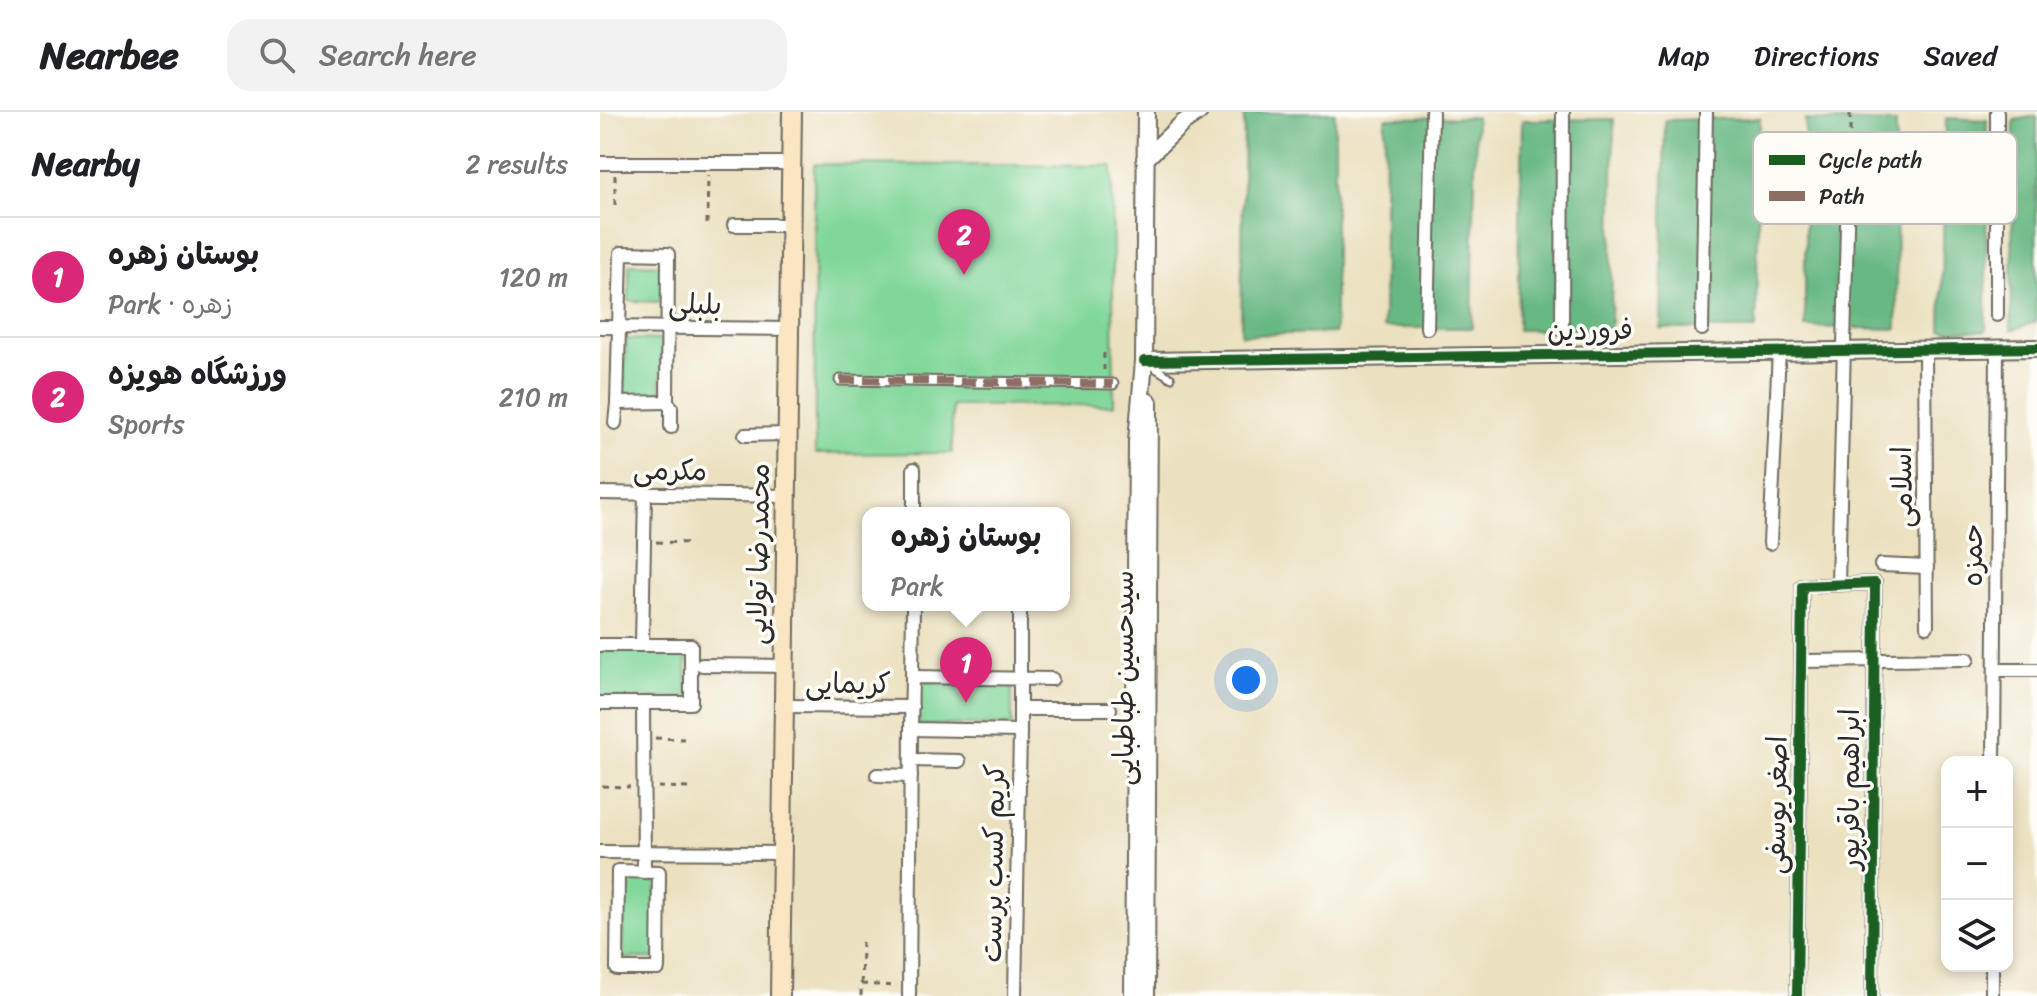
<!DOCTYPE html>
<meta charset="utf-8">
<style>
body{margin:0;font-family:Sriracha,"Playpen Sans Arabic",sans-serif;background:#f2f2f2;color:#202124}
.controls{position:absolute;right:24px;bottom:24px;display:grid;overflow:hidden;border-radius:16px;box-shadow:0 4px 12px #0003}
.controls button{width:72px;height:72px;display:grid;place-items:center;padding:0;border:0;border-bottom:2px solid #e0e0e0;background:#fff;color:#202124;font:40px sans-serif}
.you{position:absolute;left:646px;top:568px;width:28px;height:28px;margin:-20px;border:6px solid #fff;border-radius:50%;background:#1a73e8;box-shadow:0 0 0 12px #1a73e833}
.badge{display:grid;place-items:center;width:52px;height:52px;border-radius:50%;background:#db2777;color:#fff;font-size:26px;font-weight:700}
.pin{position:absolute;translate:-50% -66px;filter:drop-shadow(0 2px 4px #0008)}
.pin::after{content:'';position:absolute;top:42px;width:28px;height:24px;background:inherit;clip-path:polygon(0 0,100% 0,50% 100%)}
.popup{position:absolute;left:262px;top:395px;width:208px;height:104px;box-sizing:border-box;display:grid;place-content:center;border-radius:16px;background:#fff;filter:drop-shadow(0 2px 6px #0005);font-size:26px;white-space:nowrap;color:#757577}
.popup b{font-size:30px;color:#202124}
.popup::after{content:'';position:absolute;left:50%;top:100%;margin-left:-16px;border:16px solid transparent;border-top-color:#fff}
.list{margin:0;padding:0;list-style:none}
h2{display:flex;justify-content:space-between;align-items:center;height:104px;margin:0;padding:0 32px;font-size:34px}
h2 small{font-size:26px;font-weight:400;color:#757577}
.list li{display:grid;grid-template-columns:52px 1fr auto;gap:24px;align-items:center;box-sizing:border-box;height:120px;padding:0 32px;border-top:2px solid #e0e0e0}
.list b{display:block;font-size:30px;white-space:nowrap}
.list p{margin:0;font-size:26px;white-space:nowrap;color:#757577}
.list em{font-size:26px;font-style:normal;color:#757577}
.icon{flex:none;width:44px;height:44px;fill:none;stroke:currentColor;stroke-width:2;stroke-linecap:round;stroke-linejoin:round}
.map{position:relative;flex:none;width:1437px;height:884px;overflow:hidden}
header{display:flex;align-items:center;gap:48px;box-sizing:border-box;height:112px;padding:0 40px;background:#fff;border-bottom:2px solid #e0e0e0}
header strong{font-size:38px}
nav{display:flex;gap:44px;margin-inline-start:auto;font-size:28px}
.search{width:560px;height:72px;background:#f2f2f2;display:flex;align-items:center;gap:20px;box-sizing:border-box;padding:0 28px;border-radius:24px;color:#757577;font-size:30px}
main{display:flex}
aside{flex:1;background:#fff}
.map>svg:first-child{display:block}
.green{fill:#81d79a;stroke:#568162;stroke-width:2}
.forest{fill:#68b882;stroke:#4a7256;stroke-width:2}
.lines{fill:none;stroke-linecap:round;stroke-linejoin:round}
.service-casing{stroke:#6e6b5f;stroke-width:10}
.pedestrian-casing{stroke:#6e6b5f;stroke-width:13}
.minor-casing{stroke:#6e6b5f;stroke-width:16}
.tertiary-casing{stroke:#6e6b5f;stroke-width:20}
.secondary-casing{stroke:#6e6b5f;stroke-width:22}
.path{stroke:#6e6b5f;stroke-width:3;stroke-dasharray:6 6;stroke-linecap:butt}
.service{stroke:#fff;stroke-width:6}
.pedestrian{stroke:#fff;stroke-width:9}
.minor{stroke:#fff;stroke-width:12}
.tertiary{stroke:#fff;stroke-width:16}
.secondary{stroke:#fbe6c4;stroke-width:18}
.quiet{stroke:#8d6e63;stroke-width:8;stroke-dasharray:16 8;stroke-linecap:butt}
.cycleway-casing{stroke:#fdfcf7;stroke-width:15}
.cycleway{stroke:#1b5e20;stroke-width:10}
.labels{text-anchor:middle;dominant-baseline:central;stroke-width:7;stroke-linejoin:round;paint-order:stroke}
.street-label{font-size:28px;fill:#2b2b2b;stroke:#fdfcf7}
.key{fill:#fdfcf7;stroke:#bebdba;stroke-width:2}
.key-label{font-size:22px;fill:#2b2b2b}
</style>
<header>
<strong>Nearbee</strong>
<div class="search"><svg class="icon" aria-label="search" viewBox="0 0 24 24"><circle cx="10" cy="10" r="6"/><path d="M15 15l6 6"/></svg>Search here</div>
<nav><a>Map</a><a>Directions</a><a>Saved</a></nav>
</header>
<main>
<aside>
<h2>Nearby<small>2 results</small></h2>
<ul class="list">
<li><span class="badge">1</span><div><b>بوستان زهره</b><p>Park · زهره</p></div><em>120 m</em></li>
<li><span class="badge">2</span><div><b>ورزشگاه هویزه</b><p>Sports</p></div><em>210 m</em></li>
</ul>
</aside>
<div class="map">
<svg width="1437" height="884" viewBox="0 0 1437 884">
<rect width="100%" height="100%" fill="#fdfcf7"/>
<filter id="ink" filterUnits="userSpaceOnUse"><feTurbulence type="fractalNoise" baseFrequency=".0125" numOctaves="2"/><feDisplacementMap in="SourceGraphic" scale="16" xChannelSelector="R" yChannelSelector="G"/><feConvolveMatrix kernelMatrix="1 2 1 2 8 2 1 2 1" color-interpolation-filters="sRGB"/></filter>
<filter id="wash" filterUnits="userSpaceOnUse"><feTurbulence type="fractalNoise" baseFrequency=".006" numOctaves="4" result="noise"/><feDisplacementMap in="SourceGraphic" scale="32" xChannelSelector="R" yChannelSelector="G"/><feGaussianBlur stdDeviation="1.8" result="paint"/><feColorMatrix in="noise" values="0 0 0 0 0 0 0 0 0 0 0 0 0 0 0 0 0 1.4 0 .05"/><feComposite in="paint" operator="in"/></filter>
<g filter="url(#wash)">
<rect width="100%" height="100%" fill="#ebe1c0"/>
<!-- green -->
<g class="green">
<path d="M214 52 512 54 514 293 352 294V341L215 342Z"/>
<path d="M29 152 66 153 65 190 29 189Z"/>
<path d="M26 227 62 228 60 284 24 283Z"/>
<path d="M0 536H86L87 586H0Z"/>
<rect x="319" y="570" width="93" height="43"/>
<path d="M22 764H56V846H23Z"/>
</g>
<!-- forest -->
<g class="forest">
<path d="M735 0V221L641 223 644 1Z"/>
<path d="M1437 4 1436 210 1411 218 1414 8Z"/>
<path d="M876 5 872 216H783L785 6Z"/>
<path d="M1160 6 1156 217H1061L1065 8Z"/>
<path d="M1346 6 1387 8 1386 219 1341 218Z"/>
<path d="M1014 7 1011 217 918 218 922 8Z"/>
<path d="M1205 8 1296 11 1297 217 1205 215Z"/>
</g>
</g>
<g filter="url(#ink)">
<g class="lines">
<!-- service casing -->
<g class="service-casing">
<path id="service" d="M550 253 571 266"/>
</g>
<!-- pedestrian casing -->
<g class="pedestrian-casing">
<path id="pedestrian" d="M240 268 513 272"/>
</g>
<!-- minor casing -->
<g class="minor-casing">
<g id="minor">
<path d="M0 51H191"/>
<path d="M134 113H191"/>
<path d="M21 141 68 142 67 290 17 291Z"/>
<path d="M1397 203V0"/>
<path d="M0 215 190 217"/>
<path d="M827 216 832 0"/>
<path d="M1102 217 1106 0"/>
<path d="M962 218 963 0"/>
<path d="M1325 237 1327 514"/>
<path d="M67 290 71 295V315"/>
<path d="M15 311 17 291"/>
<path d="M145 323 188 322"/>
<path d="M0 381 187 384"/>
<path d="M314 401V357"/>
<path d="M1170 431 1179 239"/>
<path d="M1281 453 1327 455"/>
<path d="M1238 471 1249 35"/>
<path d="M420 493V619L311 617 312 565 452 567"/>
<path d="M0 533H91V591H0"/>
<path d="M42 533 45 381"/>
<path d="M1202 549 1368 547"/>
<path d="M102 553 185 554"/>
<path d="M1395 558H1437"/>
<path d="M312 565 313 493"/>
<path d="M43 591 44 760"/>
<path d="M184 594 312 595"/>
<path d="M420 597H510"/>
<path d="M311 648 359 649"/>
<path d="M1394 650 1397 236"/>
<path d="M277 663 311 664"/>
<path d="M0 740 182 741"/>
<path d="M18 759 59 760 58 857H17Z"/>
<path d="M309 884 311 617"/>
<path d="M415 884 420 619"/>
<path d="M1197 884 1202 474 1275 471 1272 884"/>
<path d="M1392 884V854"/>
</g>
</g>
<!-- tertiary casing -->
<g class="tertiary-casing">
<g id="tertiary">
<path d="M545 47 583 11 599 0"/>
<path d="M544 249 1437 236"/>
<path d="M533 884 537 329 544 249 546 0"/>
<path d="M546 884 549 290"/>
</g>
</g>
<!-- secondary casing -->
<g class="secondary-casing">
<path id="secondary" d="M180 884 192 0"/>
</g>
<!-- path -->
<g class="path">
<path d="M1250 20V0"/>
<path d="M15 63V94"/>
<path d="M107 112 108 63"/>
<path d="M504 241V258"/>
<path d="M56 430 92 431"/>
<path d="M55 626 84 627"/>
<path d="M2 674 30 675"/>
<path d="M58 675 92 676"/>
<path d="M261 872 297 874"/>
<path d="M261 884 262 829"/>
</g>
<!-- service -->
<use href="#service" class="service"/>
<!-- pedestrian -->
<use href="#pedestrian" class="pedestrian"/>
<!-- minor -->
<use href="#minor" class="minor"/>
<!-- tertiary -->
<use href="#tertiary" class="tertiary"/>
<!-- secondary -->
<use href="#secondary" class="secondary"/>
<!-- quiet -->
<path class="quiet" d="M240 268 513 272"/>
<!-- cycleway casing -->
<g class="cycleway-casing">
<g id="cycleway">
<path d="M544 249 1437 236"/>
<path d="M1197 884 1202 474 1275 471 1272 884"/>
</g>
</g>
<!-- cycleway -->
<use href="#cycleway" class="cycleway"/>
</g>
</g>
<g class="labels">
<!-- street labels -->
<g class="street-label">
<text transform="translate(95 192) rotate(1)">بلبلی</text>
<text transform="translate(990 218) rotate(-1)">فروردین</text>
<text transform="translate(70 358) rotate(1)">مکرمی</text>
<text transform="translate(1302 375) rotate(-91)">اسلامی</text>
<text transform="translate(158 442) rotate(-89)">محمدرضا تولایی</text>
<text transform="translate(1372 443) rotate(-90)">حمزه</text>
<text transform="translate(523 566) rotate(-90)">سیدحسین طباطبایی</text>
<text x="248" y="571">کریمایی</text>
<text transform="translate(1249 677) rotate(-90)">ابراهیم باقرپور</text>
<text transform="translate(1176 693) rotate(-89)">اصغر یوسفی</text>
<text transform="translate(393 751) rotate(-89)">کریم کسب پرست</text>
</g>
</g>
<!-- legend -->
<rect x="1153" y="20" width="264" height="92" rx="12" class="key"/>
<rect x="1169" y="43" width="36" height="10" fill="#1b5e20"/>
<rect x="1169" y="79" width="36" height="10" fill="#8d6e63"/>
<g class="key-label">
<text x="1219" y="56">Cycle path</text>
<text x="1219" y="92">Path</text>
</g>
</svg>
<div class="controls">
<button>+</button>
<button>−</button>
<button><svg class="icon" aria-label="layers" viewBox="0 0 24 24"><path d="M12 4l9 5-9 5-9-5zM3 14l9 5 9-5"/></svg></button>
</div>
<div class="you"></div>
<div class="pin badge" style="left:366px;top:591px">1</div>
<div class="popup"><b>بوستان زهره</b>Park</div>
<div class="pin badge" style="left:364px;top:163px">2</div>
</div>
</main>
